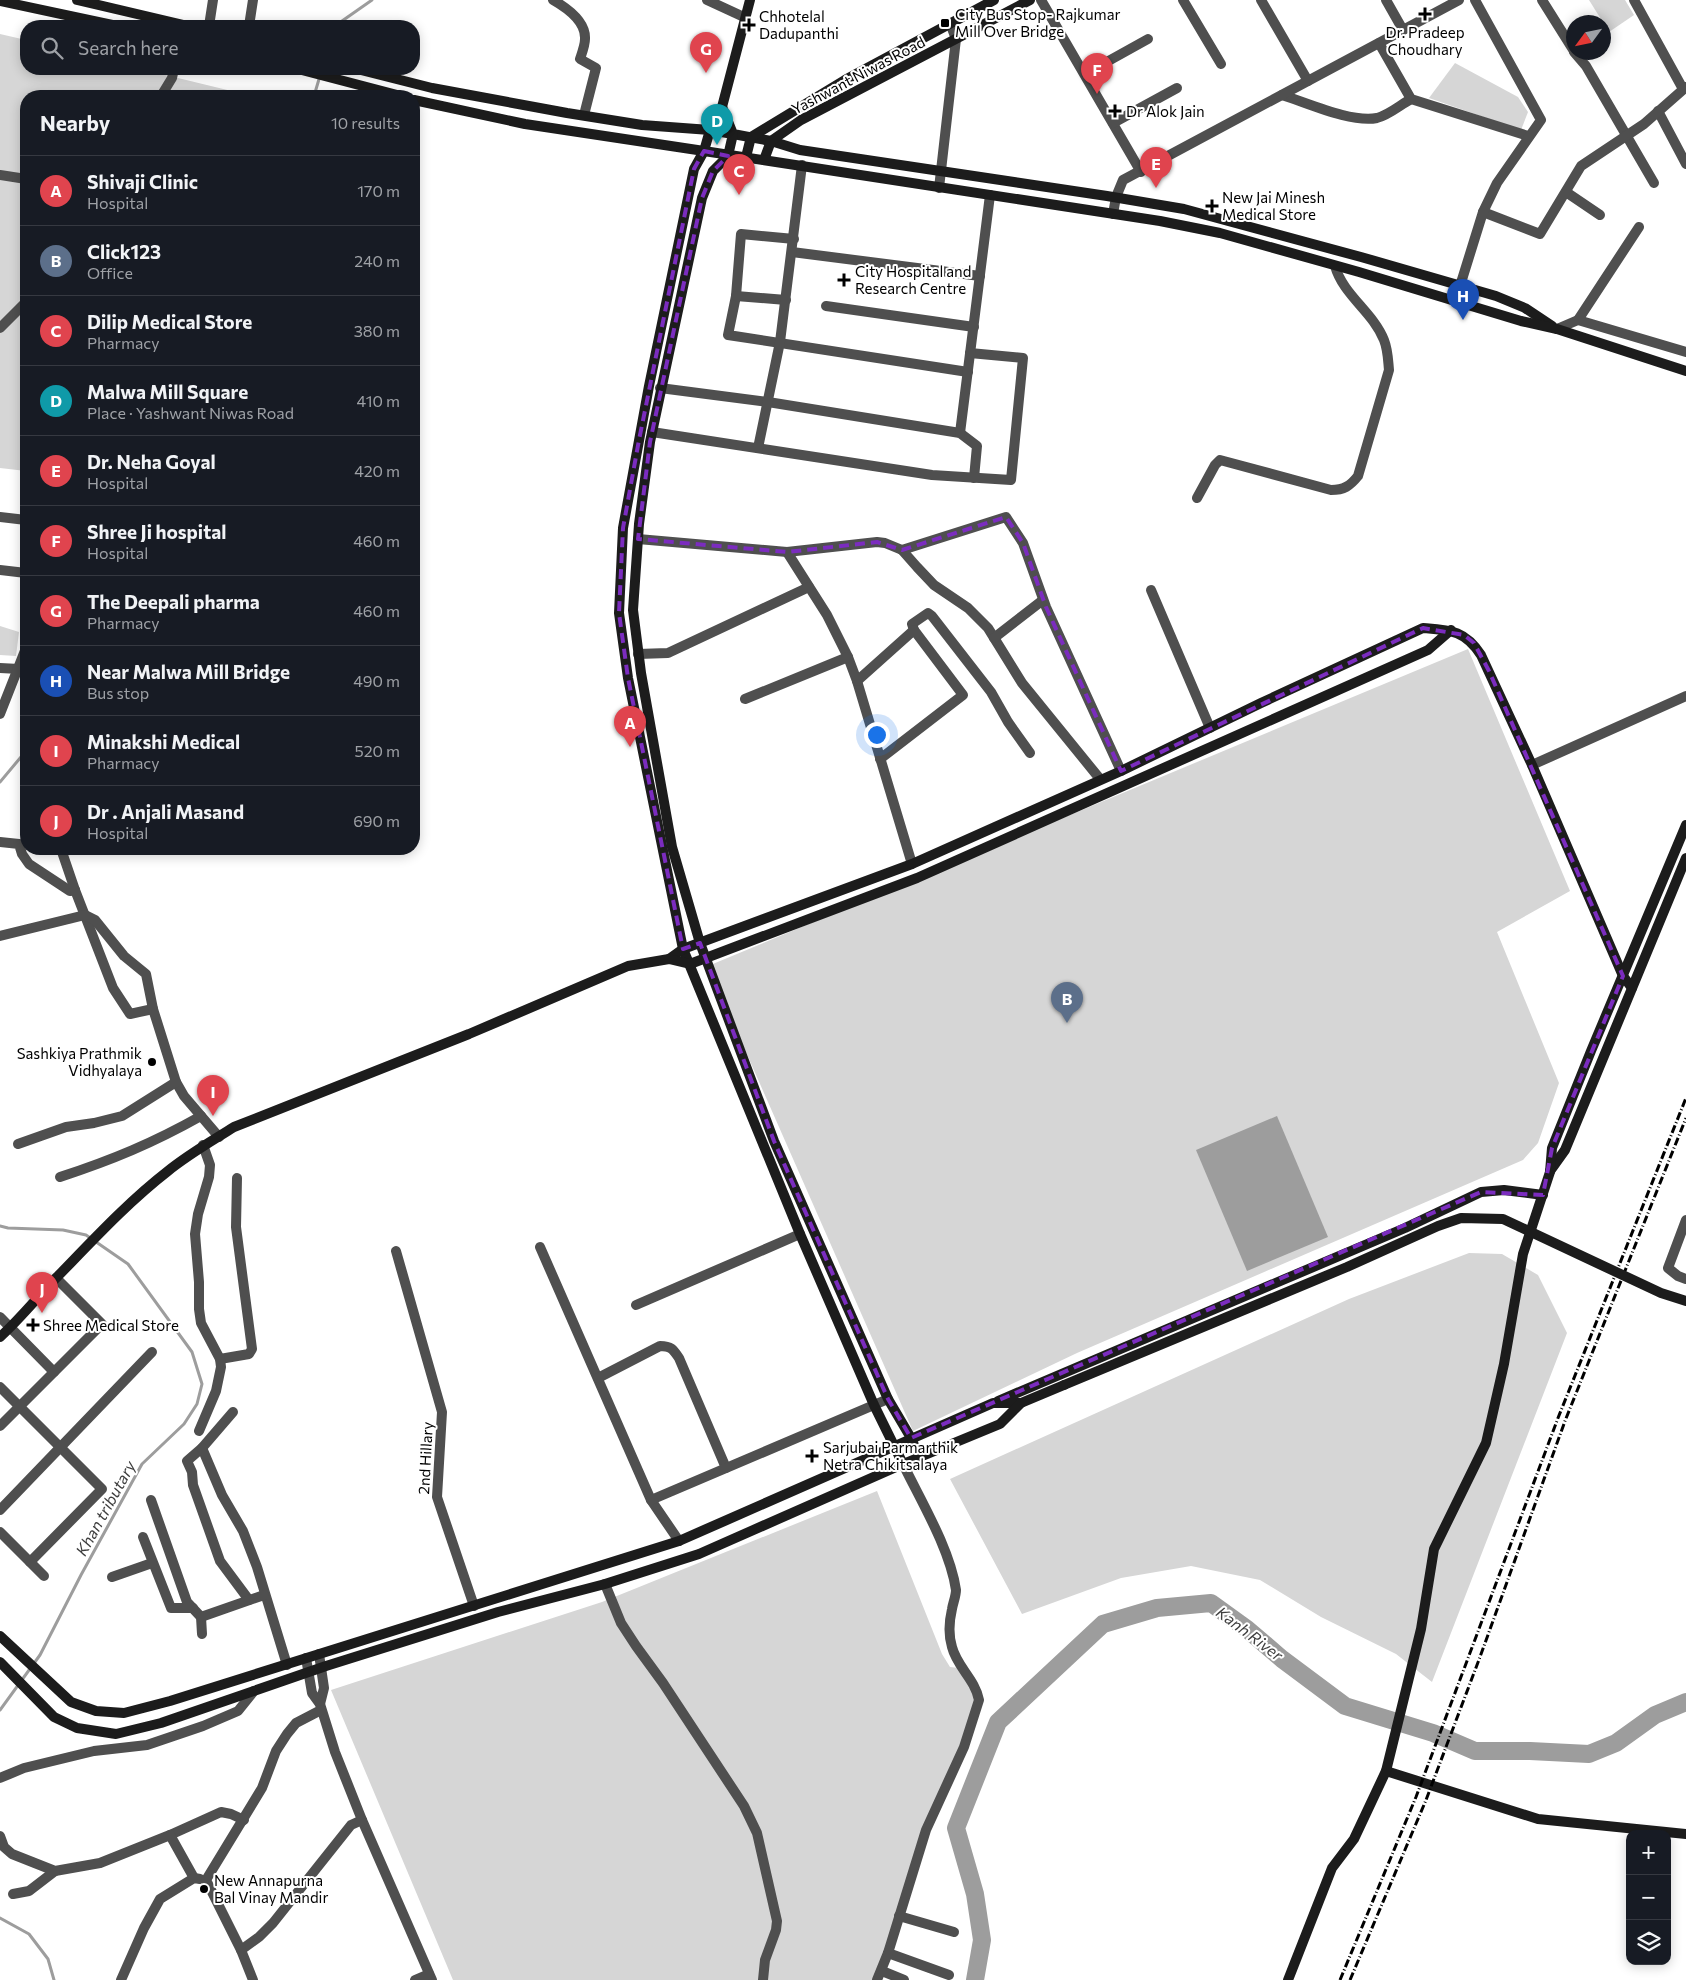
<!DOCTYPE html>
<meta charset="utf-8">
<style>
body{margin:0;font-family:Commissioner,sans-serif;background:#242831;color:#f1f3f6}
.controls{position:absolute;right:15px;bottom:15px;display:grid;overflow:hidden;border-radius:10px;box-shadow:0 2px 12px #0003}
.controls button{width:45px;height:45px;display:grid;place-items:center;padding:0;border:0;border-bottom:1px solid #363941;background:#171b24;color:#f1f3f6;font:25px sans-serif}
.compass{position:absolute;left:1566px;top:15px;width:45px;height:45px;border-radius:50%;background:#171b24;box-shadow:0 2px 12px #0003;rotate:237deg}
.you{position:absolute;left:876px;top:734px;width:18px;height:18px;margin:-12px;border:4px solid #fff;border-radius:50%;background:#1a73e8;box-shadow:0 0 0 8px #1a73e833}
.badge{display:grid;place-items:center;width:32px;height:32px;border-radius:50%;background:#858687;color:#fff;font-size:16px;font-weight:700}
.pin{position:absolute;translate:-50% -41px;filter:drop-shadow(0 1px 2px #0008)}
.pin::after{content:'';position:absolute;top:26px;width:18px;height:15px;background:inherit;clip-path:polygon(0 0,100% 0,50% 100%)}
.list{margin:0;padding:0;list-style:none}
h2{display:flex;justify-content:space-between;align-items:center;height:65px;margin:0;padding:0 20px;font-size:21px}
h2 small{font-size:16px;font-weight:400;color:#9ea1a6}
.list li{display:grid;grid-template-columns:32px 1fr auto;gap:15px;align-items:center;box-sizing:border-box;height:70px;padding:0 20px;border-top:1px solid #363941}
.list b{display:block;font-size:19px;white-space:nowrap}
.list p{margin:0;font-size:16px;white-space:nowrap;color:#9ea1a6}
.list em{font-size:16px;font-style:normal;color:#9ea1a6}
.icon{flex:none;width:28px;height:28px;fill:none;stroke:currentColor;stroke-width:2;stroke-linecap:round;stroke-linejoin:round}
.map{position:relative;flex:none;width:1686px;height:1980px;overflow:hidden}
.search{position:absolute;background:#171b24;box-shadow:0 2px 12px #0003;left:20px;top:20px;width:400px;height:55px;display:flex;align-items:center;gap:12px;box-sizing:border-box;padding:0 18px;border-radius:20px;color:#9ea1a6;font-size:19px}
.panel{position:absolute;background:#171b24;box-shadow:0 2px 12px #0003;left:20px;top:90px;width:400px;height:765px;border-radius:20px}
.map>svg:first-child{display:block}
.green{fill:#d6d6d6}
.water{fill:#9d9d9d}
.lines{fill:none;stroke-linecap:round;stroke-linejoin:round}
.stream{stroke:#9d9d9d;stroke-width:3}
.river{stroke:#9d9d9d;stroke-width:18}
.street{stroke:#4f4f4f;stroke-width:10}
.secondary{stroke:#1c1c1c;stroke-width:10}
.rail{stroke:#000;stroke-width:3;stroke-dasharray:8 2.5 1 2.5;stroke-linecap:butt}
.secondary-bridge{stroke:#1c1c1c;stroke-width:10}
.marked{fill:none;stroke:#7b2cbf;stroke-width:4;stroke-dasharray:10 6;stroke-linejoin:round}
.poi-dot{fill:#000;stroke:#fff;stroke-width:2}
.labels{text-anchor:middle;dominant-baseline:central;stroke-width:4;stroke-linejoin:round;paint-order:stroke}
.poi-label{font-size:15px;fill:#000;stroke:#fff;text-anchor:start}
.street-label{font-size:15px;fill:#000;stroke:#fff}
.water-label{font-size:16px;font-style:italic;fill:#3e3e3e;stroke:#fff}
</style>
<div class="map">
<svg width="1686" height="1980" viewBox="0 0 1686 1980">
<rect width="100%" height="100%" fill="#fff"/>
<!-- green -->
<g class="green">
<path d="M1589 0H1625L1634 15 1609 32Z"/>
<path d="M0 34 26 40V69H141L252 96H26V471L0 468Z"/>
<path d="M1455 63 1518 97 1528 112 1521 130 1429 98Z"/>
<path d="M0 626 19 632 16 656 0 655Z"/>
<path d="M1468 649 1570 891 1497 932 1559 1083 1538 1143 1523 1160 1077 1353 913 1431 708 966Z"/>
<path d="M1469 1253 1502 1254 1538 1275 1567 1333 1432 1682 1396 1654 1321 1617 1260 1580 1191 1566 1121 1578 1022 1614 950 1479 1349 1299Z"/>
<path d="M877 1491 942 1654 950 1667 959 1668 980 1701 939 1802 879 1980H453L331 1690 602 1602Z"/>
</g>
<!-- water -->
<path class="water" d="M1277 1116 1328 1237 1247 1271 1196 1150Z"/>
<g class="lines">
<!-- stream -->
<g class="stream">
<path d="M339 26 342 21 372 0"/>
<path d="M314 96 322 69"/>
<path d="M0 782 26 751"/>
<path d="M0 1226 8 1228 63 1230 86 1235 128 1264 192 1352 202 1384 197 1404 184 1424 142 1464 81 1575 40 1655 0 1710"/>
<path d="M0 1918 29 1934 48 1959 54 1980"/>
</g>
<!-- river -->
<path class="river" d="M975 1980 982 1940 975 1894 956 1828 998 1722 1103 1624 1157 1608 1211 1603 1247 1629 1282 1659 1345 1706 1433 1733 1475 1751H1530L1589 1754 1616 1743 1655 1715 1686 1702"/>
<!-- street -->
<g class="street">
<path d="M553 0C567 8 586 21 585 39 585 45 582 53 580 59L596 68 584 115"/>
<path d="M707 0 746 18"/>
<path d="M1041 0 1141 172"/>
<path d="M1183 0 1221 64"/>
<path d="M1261 0 1308 81"/>
<path d="M1386 0 1403 30"/>
<path d="M1542 0 1574 51"/>
<path d="M1634 0 1683 89"/>
<path d="M209 26 213 0"/>
<path d="M249 26 253 0"/>
<path d="M1379 43 1411 99 1528 136"/>
<path d="M1574 52 1586 66 1654 183"/>
<path d="M1085 74 1148 39"/>
<path d="M1282 95C1308 103 1351 123 1377 118 1389 115 1400 105 1411 99"/>
<path d="M161 96 172 78 174 69"/>
<path d="M1658 111 1686 164"/>
<path d="M1113 123 1177 88"/>
<path d="M0 175 26 179"/>
<path d="M939 188 956 39 950 23"/>
<path d="M1566 192 1600 215"/>
<path d="M1483 212 1540 234 1581 166 1644 124 1686 87"/>
<path d="M1113 214 1116 197 1123 180 1459 0"/>
<path d="M794 239 741 234 736 296 728 335 968 372"/>
<path d="M792 252 980 276"/>
<path d="M1460 286 1483 212 1497 183 1541 120 1475 0"/>
<path d="M736 296 786 300"/>
<path d="M826 306 974 327"/>
<path d="M1578 320 1686 352"/>
<path d="M0 328 26 302"/>
<path d="M1557 329 1578 320 1639 227"/>
<path d="M660 388 768 402 960 433 977 446 974 478"/>
<path d="M652 432 932 475 1011 480 1023 358 970 353"/>
<path d="M960 433 990 195"/>
<path d="M758 448 780 342 802 165"/>
<path d="M1197 498 1215 465 1220 460 1331 490C1344 490 1350 486 1358 476L1389 370C1388 360 1388 350 1384 340 1373 312 1343 295 1335 266"/>
<path d="M0 517 26 520"/>
<path d="M638 539 787 552 877 542 885 543 902 550 917 567 934 585 968 608 988 628 1022 683 1100 779"/>
<path d="M902 550 1006 517 1023 543 1046 607 1121 771"/>
<path d="M787 552 827 615 848 657 857 681 912 864"/>
<path d="M0 570 26 573"/>
<path d="M1151 590 1210 728"/>
<path d="M914 630 912 624 928 613 932 616 991 692 1008 722 1030 753"/>
<path d="M994 638 1043 600"/>
<path d="M638 654 668 653 809 587"/>
<path d="M0 668 19 669"/>
<path d="M857 681 914 630 963 695 880 759"/>
<path d="M745 699 848 657"/>
<path d="M0 714 26 648"/>
<path d="M1532 765 1686 696"/>
<path d="M0 842 19 844 22 854 29 864 70 891 75 890"/>
<path d="M61 849 75 890 113 988 130 1014 153 1009"/>
<path d="M0 936 85 915 95 920 124 956 146 974 153 1009 176 1082 184 1096 219 1137"/>
<path d="M18 1144 66 1127 94 1123 122 1116 176 1082"/>
<path d="M60 1177C112 1160 153 1143 201 1116"/>
<path d="M1686 1220 1668 1268 1678 1276 1686 1279"/>
<path d="M540 1247 651 1500 679 1541"/>
<path d="M396 1251 442 1412 437 1497 474 1606"/>
<path d="M636 1305 800 1234"/>
<path d="M0 1317 54 1372"/>
<path d="M220 1359 249 1354 252 1349 236 1227 237 1178"/>
<path d="M598 1378 660 1346C671 1346 673 1349 679 1358L726 1468"/>
<path d="M0 1387 102 1489 30 1562"/>
<path d="M233 1412 202 1448 187 1461 192 1472 193 1485 220 1561 249 1600"/>
<path d="M0 1426 102 1324 56 1278"/>
<path d="M199 1431 216 1391 221 1367 220 1359 201 1323 199 1309V1282L195 1234 198 1214 209 1177 210 1165 203 1145"/>
<path d="M202 1448 222 1495 243 1531 257 1567 287 1665"/>
<path d="M151 1500 187 1602 201 1617 202 1634"/>
<path d="M651 1500 888 1399"/>
<path d="M0 1510 152 1352"/>
<path d="M0 1532 44 1576"/>
<path d="M143 1537 171 1608H193"/>
<path d="M112 1577 152 1563"/>
<path d="M605 1584 621 1623 636 1646 663 1683 744 1806 757 1833 777 1921 776 1930 765 1960 763 1980"/>
<path d="M201 1617 264 1595"/>
<path d="M319 1654 324 1688 320 1704"/>
<path d="M306 1658 312 1693 320 1704 335 1752 362 1820 432 1980"/>
<path d="M0 1778 24 1768 94 1751 147 1745 203 1726 238 1711 254 1691"/>
<path d="M170 1835 221 1812 231 1814 244 1820"/>
<path d="M0 1836 4 1847 12 1854 55 1871 100 1863 170 1835 194 1878"/>
<path d="M13 1894 29 1891 55 1871"/>
<path d="M899 1916 954 1932"/>
<path d="M241 1950 259 1937 273 1923 351 1825 362 1820"/>
<path d="M888 1953 949 1975"/>
<path d="M882 1971 904 1980"/>
<path d="M121 1980 144 1928 160 1899 194 1878 200 1879"/>
<path d="M253 1980 241 1950 206 1880 262 1788 276 1751 287 1734 296 1723 321 1710"/>
<path d="M415 1980 429 1974"/>
<path d="M877 1980 888 1953 926 1830 964 1747 979 1700C975 1679 957 1667 952 1647 948 1634 949 1622 952 1609 953 1603 956 1596 956 1590 950 1549 921 1501 903 1464"/>
</g>
<!-- secondary -->
<g class="secondary">
<path d="M77 0 188 26"/>
<path d="M0 1 117 26"/>
<path d="M298 69 401 96"/>
<path d="M357 69 432 88 567 113 642 125 710 130 722 107 750 0"/>
<path d="M414 100 525 124 704 151 694 169 688 198 649 386 623 528 619 613 628 678 683 949 800 1234 874 1405 903 1464"/>
<path d="M722 107 733 134 771 141 800 150 1107 196 1184 209 1361 257 1496 296 1525 308 1552 326"/>
<path d="M746 157 751 137 845 80 994 0"/>
<path d="M764 160 771 141 801 120 1030 0"/>
<path d="M669 959 683 949 912 864 1121 771 1261 703 1423 628C1450 630 1465 630 1481 655L1532 765 1623 976 1632 988"/>
<path d="M1550 1171 1565 1150 1686 858"/>
<path d="M0 1337C21 1318 38 1296 58 1276 93 1240 128 1202 168 1171 189 1154 212 1141 234 1127L469 1034 628 966 669 959 690 964 917 878 1428 650 1451 630"/>
<path d="M998 1401 1405 1228 1481 1192 1504 1190 1543 1195"/>
<path d="M919 1457 911 1438 888 1399 774 1141 700 943 672 847 641 673 633 610 639 524 650 442 702 198 713 171 728 156 733 134 710 130 704 151 1160 221 1220 233 1359 272 1521 321 1557 329 1686 371"/>
<path d="M0 1636 71 1702 96 1711 124 1713 170 1701 679 1541 993 1403H1021"/>
<path d="M0 1662 54 1717 77 1728 116 1734 161 1723 326 1666 498 1612 605 1584 699 1554 903 1464 1000 1424 1021 1403 1064 1385"/>
<path d="M1386 1771 1538 1819 1686 1834"/>
<path d="M1288 1980 1332 1868 1354 1839 1386 1771 1421 1629 1434 1549 1486 1443 1504 1364 1523 1254 1550 1172 1552 1148 1591 1051 1686 825"/>
</g>
<!-- rail -->
<g class="rail">
<path d="M1340 1980 1416 1797 1558 1418 1686 1098"/>
<path d="M1350 1980 1426 1800 1480 1657 1565 1421 1686 1118"/>
</g>
<!-- secondary-bridge -->
<path class="secondary-bridge" d="M1064 1385 1347 1267 1438 1226 1461 1218 1503 1219 1661 1293 1686 1301"/>
</g>
<!-- marked area -->
<path class="marked" d="M704 151 728 156 713 171 702 198 650 442 638 539 787 552 877 542 902 550 1006 517 1023 543 1046 607 1121 771 1423 628 1464 635 1474 643 1489 671 1623 976 1552 1148 1543 1195 1481 1192 911 1438 888 1399 774 1141 700 943 683 949 628 678 619 613 623 528 639 440 694 169Z"/>
<!-- markers -->
<g class="poi-dot">
<path d="M1422.5 6.5h5v5h5v5h-5v5h-5v-5h-5v-5h5z"/>
<rect x="940" y="18" width="10" height="10" rx="2.5"/>
<path d="M746.5 17.5h5v5h5v5h-5v5h-5v-5h-5v-5h5z"/>
<path d="M1112.5 103.5h5v5h5v5h-5v5h-5v-5h-5v-5h5z"/>
<path d="M1209.5 198.5h5v5h5v5h-5v5h-5v-5h-5v-5h5z"/>
<path d="M841.5 272.5h5v5h5v5h-5v5h-5v-5h-5v-5h5z"/>
<circle cx="152" cy="1062" r="5"/>
<path d="M30.5 1317.5h5v5h5v5h-5v5h-5v-5h-5v-5h5z"/>
<path d="M809.5 1448.5h5v5h5v5h-5v5h-5v-5h-5v-5h5z"/>
<circle cx="204" cy="1889" r="5"/>
</g>
<g class="labels">
<!-- poi labels -->
<g class="poi-label">
<text x="955" y="14">City Bus Stop- Rajkumar<tspan x="955" dy="17">Mill Over Bridge</tspan></text>
<text x="759" y="16">Chhotelal<tspan x="759" dy="17">Dadupanthi</tspan></text>
<text x="1425" y="32" text-anchor="middle">Dr. Pradeep<tspan x="1425" dy="17">Choudhary</tspan></text>
<text x="1126" y="111">Dr Alok Jain</text>
<text x="1222" y="197">New Jai Minesh<tspan x="1222" dy="17">Medical Store</tspan></text>
<text x="855" y="271">City Hospital and<tspan x="855" dy="17">Research Centre</tspan></text>
<text x="142" y="1053" text-anchor="end">Sashkiya Prathmik<tspan x="142" dy="17">Vidhyalaya</tspan></text>
<text x="43" y="1325">Shree Medical Store</text>
<text x="823" y="1447">Sarjubai Parmarthik<tspan x="823" dy="17">Netra Chikitsalaya</tspan></text>
<text x="214" y="1880">New Annapurna<tspan x="214" dy="17">Bal Vinay Mandir</tspan></text>
</g>
<!-- street labels -->
<g class="street-label">
<text transform="translate(858 75) rotate(-28)">Yashwant Niwas Road</text>
<text transform="translate(425 1458) rotate(-87)">2nd Hillary</text>
</g>
<!-- water labels -->
<g class="water-label">
<text transform="translate(105 1508) rotate(-61)">Khan tributary</text>
<text transform="translate(1250 1633) rotate(37)">Kanh River</text>
</g>
</g>
</svg>
<div class="controls">
<button>+</button>
<button>−</button>
<button><svg class="icon" aria-label="layers" viewBox="0 0 24 24"><path d="M12 4l9 5-9 5-9-5zM3 14l9 5 9-5"/></svg></button>
</div>
<svg class="compass" viewBox="-18 -18 36 36"><path d="M0-13l5 13h-10z" fill="#e53935"/><path d="M0 13l5-13h-10z" fill="#9ea1a6"/></svg>
<div class="you"></div>
<div class="pin badge" style="left:630px;top:747px;background:#e0444e">A</div>
<div class="pin badge" style="left:1067px;top:1023px;background:#5c6f8a">B</div>
<div class="pin badge" style="left:739px;top:195px;background:#e0444e">C</div>
<div class="pin badge" style="left:717px;top:145px;background:#0f9aa8">D</div>
<div class="pin badge" style="left:1156px;top:188px;background:#e0444e">E</div>
<div class="pin badge" style="left:1097px;top:94px;background:#e0444e">F</div>
<div class="pin badge" style="left:706px;top:73px;background:#e0444e">G</div>
<div class="pin badge" style="left:1463px;top:320px;background:#1a4fb4">H</div>
<div class="pin badge" style="left:213px;top:1116px;background:#e0444e">I</div>
<div class="pin badge" style="left:42px;top:1313px;background:#e0444e">J</div>
<div class="search"><svg class="icon" aria-label="search" viewBox="0 0 24 24"><circle cx="10" cy="10" r="6"/><path d="M15 15l6 6"/></svg>Search here</div>
<section class="panel">
<h2>Nearby<small>10 results</small></h2>
<ul class="list">
<li><span class="badge" style="background:#e0444e">A</span><div><b>Shivaji Clinic</b><p>Hospital</p></div><em>170 m</em></li>
<li><span class="badge" style="background:#5c6f8a">B</span><div><b>Click123</b><p>Office</p></div><em>240 m</em></li>
<li><span class="badge" style="background:#e0444e">C</span><div><b>Dilip Medical Store</b><p>Pharmacy</p></div><em>380 m</em></li>
<li><span class="badge" style="background:#0f9aa8">D</span><div><b>Malwa Mill Square</b><p>Place · Yashwant Niwas Road</p></div><em>410 m</em></li>
<li><span class="badge" style="background:#e0444e">E</span><div><b>Dr. Neha Goyal</b><p>Hospital</p></div><em>420 m</em></li>
<li><span class="badge" style="background:#e0444e">F</span><div><b>Shree Ji hospital</b><p>Hospital</p></div><em>460 m</em></li>
<li><span class="badge" style="background:#e0444e">G</span><div><b>The Deepali pharma</b><p>Pharmacy</p></div><em>460 m</em></li>
<li><span class="badge" style="background:#1a4fb4">H</span><div><b>Near Malwa Mill Bridge</b><p>Bus stop</p></div><em>490 m</em></li>
<li><span class="badge" style="background:#e0444e">I</span><div><b>Minakshi Medical</b><p>Pharmacy</p></div><em>520 m</em></li>
<li><span class="badge" style="background:#e0444e">J</span><div><b>Dr . Anjali Masand</b><p>Hospital</p></div><em>690 m</em></li>
</ul>
</section>
</div>
